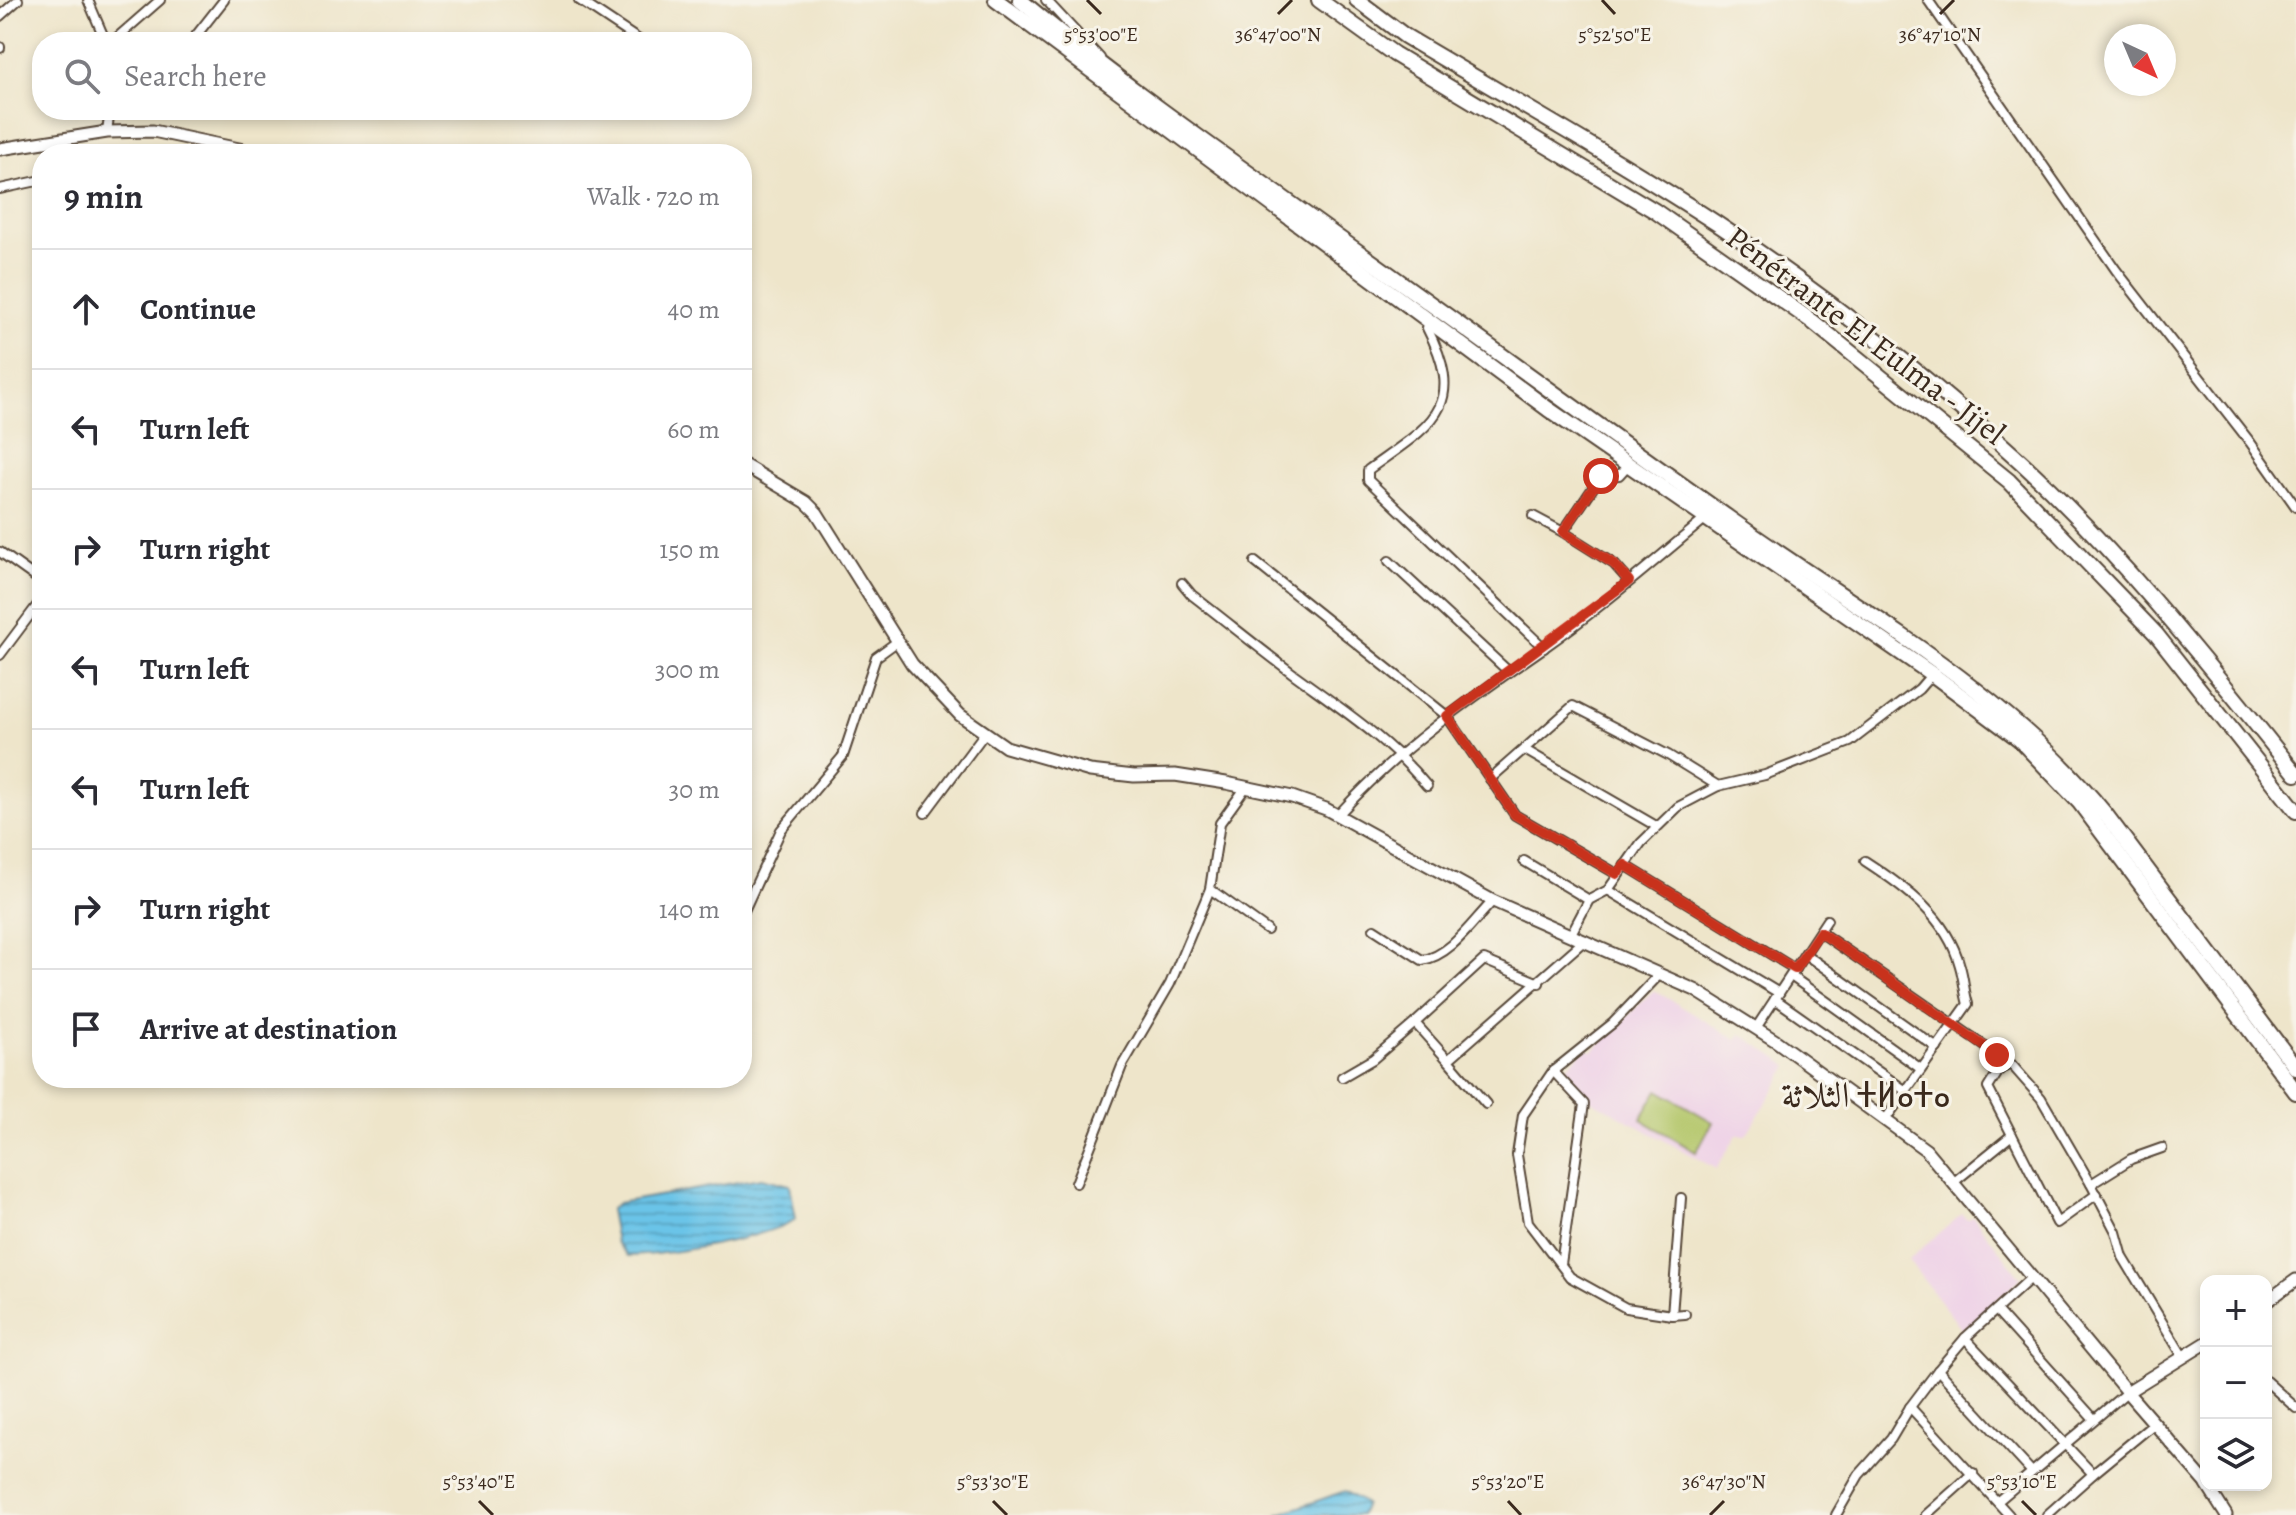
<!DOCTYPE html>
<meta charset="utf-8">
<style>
body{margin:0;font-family:Alegreya,Amiri,"Noto Sans Tifinagh",serif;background:#f7f7f7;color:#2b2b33}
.controls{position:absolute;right:24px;bottom:24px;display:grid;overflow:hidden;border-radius:16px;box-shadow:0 4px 12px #0003}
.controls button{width:72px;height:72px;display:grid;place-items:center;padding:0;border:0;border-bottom:2px solid #e1e1e2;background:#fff;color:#2b2b33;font:40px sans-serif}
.compass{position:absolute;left:2104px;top:24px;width:72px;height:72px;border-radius:50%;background:#fff;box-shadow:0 4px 12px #0003;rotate:136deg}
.stop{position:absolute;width:24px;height:24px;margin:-18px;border:6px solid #c8321e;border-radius:50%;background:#fff}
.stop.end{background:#c8321e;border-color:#fff;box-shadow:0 2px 8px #0008}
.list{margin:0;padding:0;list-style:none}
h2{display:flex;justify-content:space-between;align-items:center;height:104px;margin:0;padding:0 32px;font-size:34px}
h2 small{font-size:26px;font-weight:400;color:#7c7c81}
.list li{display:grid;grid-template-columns:52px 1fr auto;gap:24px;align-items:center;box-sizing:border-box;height:120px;padding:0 32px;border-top:2px solid #e1e1e2}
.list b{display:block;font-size:30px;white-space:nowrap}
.list em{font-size:26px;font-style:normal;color:#7c7c81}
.icon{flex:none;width:44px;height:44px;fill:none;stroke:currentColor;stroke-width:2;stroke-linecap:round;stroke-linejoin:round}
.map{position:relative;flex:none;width:2296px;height:1515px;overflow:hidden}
.search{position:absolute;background:#fff;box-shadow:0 4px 12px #0003;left:32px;top:32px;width:720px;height:88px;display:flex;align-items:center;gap:20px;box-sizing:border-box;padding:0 28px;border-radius:32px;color:#7c7c81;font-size:30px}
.panel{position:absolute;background:#fff;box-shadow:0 4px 12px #0003;left:32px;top:144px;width:720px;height:944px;border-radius:32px}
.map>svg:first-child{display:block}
.built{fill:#eed0e7}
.garden{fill:#b3c669;stroke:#777844;stroke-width:2}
.water{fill:url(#water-rules);stroke:#537783;stroke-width:2}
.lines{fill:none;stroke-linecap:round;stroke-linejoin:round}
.street-casing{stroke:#564638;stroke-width:12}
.secondary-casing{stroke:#564638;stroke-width:15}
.highway-casing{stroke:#564638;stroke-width:18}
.street{stroke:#fff;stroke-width:8}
.secondary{stroke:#fff;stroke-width:11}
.highway{stroke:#fff;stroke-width:14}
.route{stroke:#c8321e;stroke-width:10}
.ticks{fill:none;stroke:#3b2a1e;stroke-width:3}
.labels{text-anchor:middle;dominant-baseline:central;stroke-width:6;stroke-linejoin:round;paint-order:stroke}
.street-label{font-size:32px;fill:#3b2a1e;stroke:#f7f3e8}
.quarter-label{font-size:36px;fill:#3b2a1e;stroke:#f7f3e8}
.ticks-label{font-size:20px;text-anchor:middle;fill:#3b2a1e;stroke:#f7f3e8;stroke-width:6;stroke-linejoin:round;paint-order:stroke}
</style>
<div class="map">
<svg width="2296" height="1515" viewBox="0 0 2296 1515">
<defs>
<pattern id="water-rules" width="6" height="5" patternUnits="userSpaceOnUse" patternTransform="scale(2)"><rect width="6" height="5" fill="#6bc4e8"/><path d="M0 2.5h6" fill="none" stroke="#599fbb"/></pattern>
</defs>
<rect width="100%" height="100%" fill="#f7f3e8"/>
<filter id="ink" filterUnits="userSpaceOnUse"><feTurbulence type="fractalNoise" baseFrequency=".0125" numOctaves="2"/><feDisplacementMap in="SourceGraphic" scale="16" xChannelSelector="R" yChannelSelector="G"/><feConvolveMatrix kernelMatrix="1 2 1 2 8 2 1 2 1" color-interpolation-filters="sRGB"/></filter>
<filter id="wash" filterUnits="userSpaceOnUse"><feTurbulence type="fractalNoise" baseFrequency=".006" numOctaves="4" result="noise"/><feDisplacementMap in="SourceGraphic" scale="32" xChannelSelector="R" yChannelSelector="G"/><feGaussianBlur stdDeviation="1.8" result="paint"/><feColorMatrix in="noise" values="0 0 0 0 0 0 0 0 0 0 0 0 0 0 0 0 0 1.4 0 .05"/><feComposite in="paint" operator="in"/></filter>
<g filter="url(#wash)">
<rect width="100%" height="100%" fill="#eee5ca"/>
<!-- built -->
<g class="built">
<path d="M1654 990 1737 1040 1741 1034 1789 1066 1746 1135H1737L1716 1169 1578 1093 1561 1073 1585 1049 1593 1051Z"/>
<path d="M1962 1214 1967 1220 1973 1216 2021 1278 1963 1331 1908 1260Z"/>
</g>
<!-- garden -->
<path class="garden" d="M1658 1090 1713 1122 1696 1152 1641 1119Z"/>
<!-- water -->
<g class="water">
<path d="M761 1178 790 1185 796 1219C763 1239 667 1255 628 1256L616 1242 610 1210 618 1203Z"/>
<path d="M1345 1491 1365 1504 1360 1515H1277Z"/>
</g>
</g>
<g filter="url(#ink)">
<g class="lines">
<!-- street casing -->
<g class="street-casing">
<g id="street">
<path d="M88 0 106 42"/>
<path d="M579 0 642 42"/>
<path d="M1046 0 1100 58"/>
<path d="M1928 0 2116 270 2250 442 2296 507"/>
<path d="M0 16 18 0"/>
<path d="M112 42 160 0"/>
<path d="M191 42 224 0"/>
<path d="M0 47V48"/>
<path d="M107 132 110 110"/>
<path d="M0 189 42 180"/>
<path d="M1429 321 1427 328C1469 409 1430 425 1368 470V480L1544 648"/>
<path d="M1533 516 1563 532 1601 476 1619 475 1628 465"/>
<path d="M1563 532 1614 564 1629 581"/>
<path d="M0 552 42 582"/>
<path d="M1389 561 1508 671"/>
<path d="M1255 562 1447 716 1515 815 1617 874"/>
<path d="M1182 583 1192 595C1226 621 1260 649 1295 675 1343 710 1389 740 1427 786"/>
<path d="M0 655 42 599"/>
<path d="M1525 750 1656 826"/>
<path d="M1490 779 1573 706 1668 755 1718 786"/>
<path d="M925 813 984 734"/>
<path d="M1339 814C1398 749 1470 699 1542 649 1599 609 1652 563 1705 519"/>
<path d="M1524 861 1589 900"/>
<path d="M1865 861C1905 887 1947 917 1960 966 1964 979 1964 991 1968 1004L1885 1120"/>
<path d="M1625 865 1795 969"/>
<path d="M1210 889 1267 930"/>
<path d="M1608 890 1779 993"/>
<path d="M742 915 781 830 843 756 876 657 898 641"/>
<path d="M1374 929 1422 960C1451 956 1473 921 1493 901"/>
<path d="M1820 932 2011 1064 2041 1098 2091 1184 2116 1232 2123 1257 2182 1355"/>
<path d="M1571 934 1589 900 1608 890 1641 843 1678 807 1718 786 1765 775 1850 742 1919 689 1932 674"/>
<path d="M1805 954 1937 1048"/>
<path d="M1660 974 1613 1023 1553 1071 1523 1115 1517 1155 1528 1222 1570 1277 1626 1308 1672 1315 1681 1198"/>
<path d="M1791 976 1921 1069"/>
<path d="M1539 983 1484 960 1415 1023 1448 1060 1585 940"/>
<path d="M1775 999 1906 1091"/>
<path d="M1756 1028 1827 920"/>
<path d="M1448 1060 1486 1104"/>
<path d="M2011 1064 2000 1069 1988 1088 2057 1223 2097 1194"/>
<path d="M1553 1071 1584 1104 1561 1264"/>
<path d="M1342 1077 1373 1059 1415 1023"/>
<path d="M1954 1182 2012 1135"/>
<path d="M1076 1183 1122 1066 1170 984 1210 889 1220 823 1246 787"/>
<path d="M2091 1184 2131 1159 2162 1148"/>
<path d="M1996 1310 2094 1419"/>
<path d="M1672 1315 1685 1314"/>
<path d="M1965 1338 2093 1474 2155 1423"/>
<path d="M1938 1370 2031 1471"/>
<path d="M2266 1381 2296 1408"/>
<path d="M1910 1407 2009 1515"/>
<path d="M1998 1501 2127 1392"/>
<path d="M1836 1515 1859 1475 1891 1439 1910 1407 1938 1370 1965 1338 2032 1277"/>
<path d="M1926 1515 1973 1473"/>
<path d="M2047 1515 2093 1474"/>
</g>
</g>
<!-- secondary casing -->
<g class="secondary-casing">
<g id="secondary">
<path d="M0 149 107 132 153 131 263 154"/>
<path d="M742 464 806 502 817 513 912 664 960 715 1006 747 1090 771 1134 776 1175 775 1226 783 1292 797 1326 809 1493 901 1695 990 1776 1041 1926 1150 2127 1392 2206 1343"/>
<path d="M2266 1302 2296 1280"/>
<path d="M2127 1392 2206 1483"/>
<path d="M2207 1485 2226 1515"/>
</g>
</g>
<!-- highway casing -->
<g class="highway-casing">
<g id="highway">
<path d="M996 0 1548 409 1936 677 2019 739 2080 803 2296 1092"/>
<path d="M1020 0C1123 86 1234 162 1343 241 1475 335 1605 431 1737 524 1866 615 2006 691 2106 815L2296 1068"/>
<path d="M1319 0 1394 54 1655 211 1813 322 2009 481 2156 634 2296 811"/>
<path d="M1357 0 1405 36C1509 98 1615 157 1716 223 1823 294 1926 375 2020 461 2122 555 2209 666 2296 774"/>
</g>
</g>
<!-- street -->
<use href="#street" class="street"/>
<!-- secondary -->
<use href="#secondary" class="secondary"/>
<!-- highway -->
<use href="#highway" class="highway"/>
</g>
</g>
<g class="lines" filter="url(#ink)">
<!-- route -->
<path class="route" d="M1601 476 1563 532 1614 564 1629 581 1447 716 1515 815 1617 874 1625 865 1795 969 1820 932 1997 1055"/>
</g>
<!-- ticks -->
<path class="ticks" d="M1087 0 1101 14M1602 0 1615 14M1278 14 1292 0M1940 14 1954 0M479 1501 493 1515M993 1501 1007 1515M1508 1501 1521 1515M2022 1501 2036 1515M1710 1515 1724 1501"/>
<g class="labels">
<!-- street labels -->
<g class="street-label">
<text transform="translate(1866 335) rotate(37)">Pénétrante El Eulma - Jijel</text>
</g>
<!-- quarter labels -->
<g class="quarter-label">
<text x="1866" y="1094">الثلاثة ⵜⵍⴰⵜⴰ</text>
</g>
</g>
<g class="ticks-label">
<text x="1278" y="41">36°47'00"N</text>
<text x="1940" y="41">36°47'10"N</text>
<text x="1101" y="41">5°53'00"E</text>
<text x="1615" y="41">5°52'50"E</text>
<text x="479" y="1488">5°53'40"E</text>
<text x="993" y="1488">5°53'30"E</text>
<text x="1508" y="1488">5°53'20"E</text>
<text x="2022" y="1488">5°53'10"E</text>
<text x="1724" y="1488">36°47'30"N</text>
</g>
</svg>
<div class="controls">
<button>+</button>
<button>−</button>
<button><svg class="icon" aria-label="layers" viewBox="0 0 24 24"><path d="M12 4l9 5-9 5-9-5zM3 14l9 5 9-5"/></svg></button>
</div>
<svg class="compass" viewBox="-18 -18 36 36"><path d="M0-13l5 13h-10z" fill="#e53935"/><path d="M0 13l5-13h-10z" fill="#7c7c81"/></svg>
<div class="stop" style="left:1601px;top:476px"></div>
<div class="stop end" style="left:1997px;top:1055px"></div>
<div class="search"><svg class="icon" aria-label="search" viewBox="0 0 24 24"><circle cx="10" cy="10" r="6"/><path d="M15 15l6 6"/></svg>Search here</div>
<section class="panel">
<h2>9 min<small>Walk · 720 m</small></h2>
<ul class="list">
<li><svg class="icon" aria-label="ahead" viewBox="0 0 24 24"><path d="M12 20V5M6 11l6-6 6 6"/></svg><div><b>Continue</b></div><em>40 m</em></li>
<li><svg class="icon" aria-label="left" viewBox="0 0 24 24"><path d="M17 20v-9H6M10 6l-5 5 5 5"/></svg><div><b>Turn left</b></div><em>60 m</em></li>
<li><svg class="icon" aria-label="right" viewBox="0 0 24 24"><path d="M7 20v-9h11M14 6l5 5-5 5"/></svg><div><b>Turn right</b></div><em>150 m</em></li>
<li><svg class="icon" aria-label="left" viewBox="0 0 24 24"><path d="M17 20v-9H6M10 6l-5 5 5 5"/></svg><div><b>Turn left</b></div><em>300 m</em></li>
<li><svg class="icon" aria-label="left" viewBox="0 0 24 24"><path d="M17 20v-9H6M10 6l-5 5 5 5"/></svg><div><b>Turn left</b></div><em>30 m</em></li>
<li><svg class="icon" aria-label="right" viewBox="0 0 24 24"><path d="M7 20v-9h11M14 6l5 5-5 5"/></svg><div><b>Turn right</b></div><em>140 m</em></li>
<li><svg class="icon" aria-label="arrive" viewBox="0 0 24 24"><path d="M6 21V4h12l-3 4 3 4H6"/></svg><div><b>Arrive at destination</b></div></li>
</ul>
</section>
</div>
